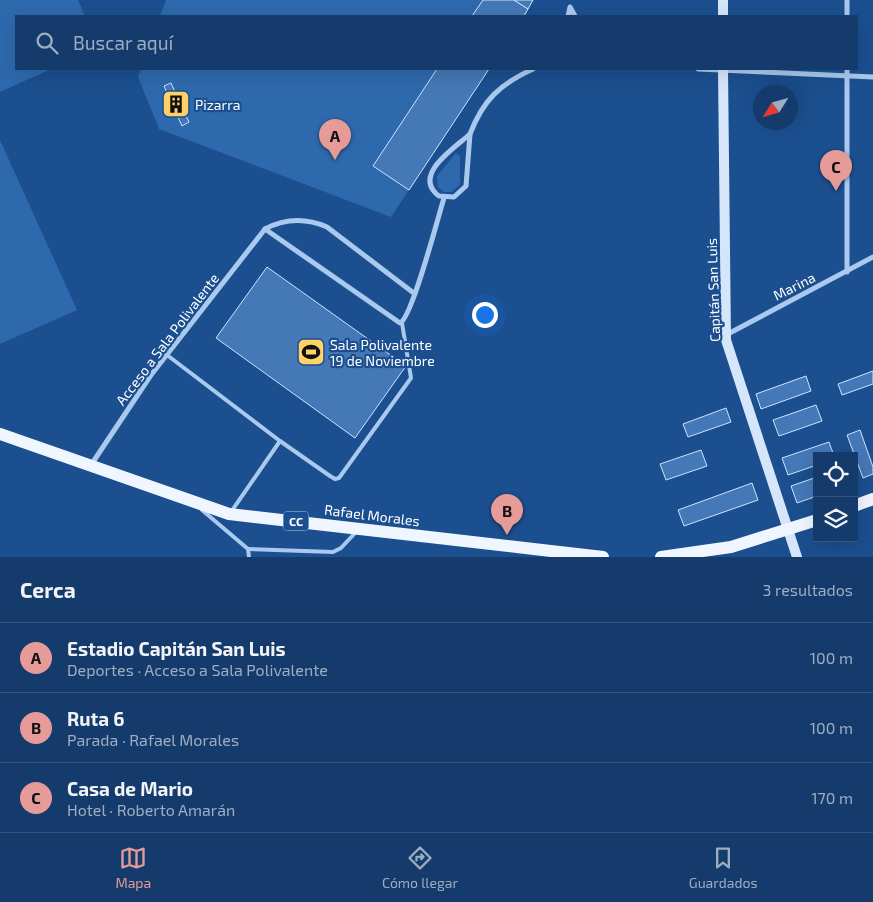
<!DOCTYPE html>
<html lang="es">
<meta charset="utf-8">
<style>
body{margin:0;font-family:"Exo 2",sans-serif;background:#214673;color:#f1f3f6}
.controls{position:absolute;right:15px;bottom:15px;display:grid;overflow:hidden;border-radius:0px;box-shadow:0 5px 20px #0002}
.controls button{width:45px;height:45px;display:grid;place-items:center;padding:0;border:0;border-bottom:1px solid #33557e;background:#143b6b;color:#f1f3f6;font:25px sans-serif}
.compass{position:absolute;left:753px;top:85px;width:45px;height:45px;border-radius:50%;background:#143b6b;box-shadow:0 5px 20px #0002;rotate:233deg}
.you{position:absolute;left:484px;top:314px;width:18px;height:18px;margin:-12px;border:4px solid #fff;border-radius:50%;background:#1a73e8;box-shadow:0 0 0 8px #1a73e833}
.badge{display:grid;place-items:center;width:32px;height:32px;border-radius:50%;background:#e69b98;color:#111;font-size:16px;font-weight:700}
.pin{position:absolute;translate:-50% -41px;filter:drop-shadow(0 1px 2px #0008)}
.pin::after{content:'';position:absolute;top:26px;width:18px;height:15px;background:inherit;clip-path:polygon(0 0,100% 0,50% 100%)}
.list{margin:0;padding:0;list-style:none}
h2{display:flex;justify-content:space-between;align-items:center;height:65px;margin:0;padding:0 20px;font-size:21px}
h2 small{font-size:16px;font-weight:400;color:#9dadc1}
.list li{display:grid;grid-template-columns:32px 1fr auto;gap:15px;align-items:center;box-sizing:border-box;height:70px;padding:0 20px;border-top:1px solid #33557e}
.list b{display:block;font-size:19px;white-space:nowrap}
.list p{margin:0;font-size:16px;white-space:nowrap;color:#9dadc1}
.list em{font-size:16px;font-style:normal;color:#9dadc1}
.icon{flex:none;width:28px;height:28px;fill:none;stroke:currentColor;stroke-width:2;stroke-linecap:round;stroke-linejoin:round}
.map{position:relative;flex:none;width:873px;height:557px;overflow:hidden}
.search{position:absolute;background:#143b6b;box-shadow:0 5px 20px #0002;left:15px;right:15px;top:15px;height:55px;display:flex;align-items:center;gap:12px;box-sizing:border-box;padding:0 18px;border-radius:0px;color:#9dadc1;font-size:19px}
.sheet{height:275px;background:#143b6b}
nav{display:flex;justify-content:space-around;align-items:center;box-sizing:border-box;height:70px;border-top:1px solid #33557e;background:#143b6b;font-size:14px;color:#9dadc1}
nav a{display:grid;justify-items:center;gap:2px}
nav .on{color:#e69b98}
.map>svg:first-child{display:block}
.green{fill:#2e69ad}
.building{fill:#4478b7;stroke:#cfe3fa}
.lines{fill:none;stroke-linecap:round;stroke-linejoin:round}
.lane{stroke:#a9c9ee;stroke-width:4}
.street{stroke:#a9c9ee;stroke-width:5}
.secondary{stroke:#d6e6fa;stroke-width:10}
.primary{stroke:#f0f6ff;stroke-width:12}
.labels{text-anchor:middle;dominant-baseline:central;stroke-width:4.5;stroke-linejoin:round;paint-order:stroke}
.shield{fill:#1b4f8f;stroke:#bbcadd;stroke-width:1}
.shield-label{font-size:12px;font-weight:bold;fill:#fff}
.poi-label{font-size:14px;fill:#fff;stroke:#1b4f8f;text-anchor:start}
.street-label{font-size:14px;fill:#fff;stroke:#1b4f8f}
</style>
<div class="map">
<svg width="873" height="557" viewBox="0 0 873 557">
<rect width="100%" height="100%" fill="#1b4f8f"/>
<!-- green -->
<g class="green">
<path d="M0 0H78L85 16H16V69L49 70 0 92Z"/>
<path d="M166 0H533L524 16H160Z"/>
<path d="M141 69H489L391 217 159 129 138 77Z"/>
<path d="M0 140 77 310 0 344Z"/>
<path d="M456 153 460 156V184L452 192H444L438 187 437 176Z"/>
</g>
<!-- building -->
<g class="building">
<path d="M483 0H514L528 9 524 16H472Z"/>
<path d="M514 0H533L528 9Z"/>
<path d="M437 69H489L409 190 373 166Z"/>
<path d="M171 83 189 122 182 126 164 86Z"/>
<path d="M267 267 406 366 355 438 216 338Z"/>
<path d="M873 371V384L842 395 838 384Z"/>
<path d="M806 376 811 391 761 409 756 394Z"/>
<path d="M816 405 822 421 779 436 773 420Z"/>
<path d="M726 408 731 422 688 437 683 424Z"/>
<path d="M860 430 873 467V474L863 478 847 435Z"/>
<path d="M829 442 834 456H817V465L788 475 782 458Z"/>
<path d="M701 450 707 466 666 480 660 464Z"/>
<path d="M817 477V496L797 503 791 486Z"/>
<path d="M752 483 758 500 684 526 678 510Z"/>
</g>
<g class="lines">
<!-- lane -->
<g class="lane">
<path d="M167 355 280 441 231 512"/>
<path d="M280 441 330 476 335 479 339 478 411 378 402 323"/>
<path d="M202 510 248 549 249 557"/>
<path d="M248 549 333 552 341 548 356 532"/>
</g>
<!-- street -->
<g class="street">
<path d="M847 0V16"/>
<path d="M568 16 570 7 575 16"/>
<path d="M698 69 873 77"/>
<path d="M470 134 466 186 454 197 439 196C411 175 455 148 470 134Z"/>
<path d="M470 134C483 100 500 84 533 69"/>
<path d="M847 272V69"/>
<path d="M415 294 327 227C306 218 286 218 265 229L400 323C412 318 438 217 444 198"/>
<path d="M726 335 873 257"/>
<path d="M91 465 151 375 265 229"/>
</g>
<!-- secondary -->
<g class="secondary">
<path d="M723 16V0"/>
<path d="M723 69 726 340 797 557"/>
</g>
<!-- primary -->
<g class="primary">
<path d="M0 434 229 514 603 557"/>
<path d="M854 506 873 499"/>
<path d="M661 557 731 547 817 520"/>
</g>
</g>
<!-- icons -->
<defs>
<g id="building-square" transform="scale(1.4375)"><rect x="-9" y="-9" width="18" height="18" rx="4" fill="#ffd166" stroke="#1b4f8f"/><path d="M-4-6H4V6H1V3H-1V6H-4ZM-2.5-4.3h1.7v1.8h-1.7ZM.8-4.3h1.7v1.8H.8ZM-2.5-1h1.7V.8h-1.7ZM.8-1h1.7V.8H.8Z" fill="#111"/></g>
<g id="stadium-square" transform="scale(1.4375)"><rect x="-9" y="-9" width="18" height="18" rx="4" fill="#ffd166" stroke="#1b4f8f"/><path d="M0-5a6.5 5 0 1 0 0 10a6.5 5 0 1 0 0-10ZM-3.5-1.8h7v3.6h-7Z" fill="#111"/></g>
</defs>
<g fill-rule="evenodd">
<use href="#building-square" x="176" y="104"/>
<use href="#stadium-square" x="311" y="352"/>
</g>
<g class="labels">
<!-- shield labels -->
<rect class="shield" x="283.5" y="511.5" width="25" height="19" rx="4"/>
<g class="shield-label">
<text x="296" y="521">CC</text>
</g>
<!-- poi labels -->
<g class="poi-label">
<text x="195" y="104">Pizarra</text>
<text x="330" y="344">Sala Polivalente<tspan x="330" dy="16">19 de Noviembre</tspan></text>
</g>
<!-- street labels -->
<g class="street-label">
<text transform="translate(794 286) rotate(-27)">Marina</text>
<text transform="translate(713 290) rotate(-92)">Capitán San Luis</text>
<text transform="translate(167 339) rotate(-53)">Acceso a Sala Polivalente</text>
<text transform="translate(372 515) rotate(7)">Rafael Morales</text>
</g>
</g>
</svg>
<div class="controls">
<button><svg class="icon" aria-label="locate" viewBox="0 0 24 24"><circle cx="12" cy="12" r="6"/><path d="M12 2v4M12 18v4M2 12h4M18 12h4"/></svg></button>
<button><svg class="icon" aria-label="layers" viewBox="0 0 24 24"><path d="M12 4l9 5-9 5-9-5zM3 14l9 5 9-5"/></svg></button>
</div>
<svg class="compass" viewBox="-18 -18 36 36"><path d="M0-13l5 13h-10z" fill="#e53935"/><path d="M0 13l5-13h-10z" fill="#9dadc1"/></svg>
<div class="you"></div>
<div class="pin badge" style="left:335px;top:160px">A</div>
<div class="pin badge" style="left:507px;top:535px">B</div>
<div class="pin badge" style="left:836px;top:191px">C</div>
<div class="search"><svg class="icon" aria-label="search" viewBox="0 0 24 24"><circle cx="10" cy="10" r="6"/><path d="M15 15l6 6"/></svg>Buscar aquí</div>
</div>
<section class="sheet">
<h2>Cerca<small>3 resultados</small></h2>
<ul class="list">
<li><span class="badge">A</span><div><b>Estadio Capitán San Luis</b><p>Deportes · Acceso a Sala Polivalente</p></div><em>100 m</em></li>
<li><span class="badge">B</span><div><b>Ruta 6</b><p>Parada · Rafael Morales</p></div><em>100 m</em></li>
<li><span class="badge">C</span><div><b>Casa de Mario</b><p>Hotel · Roberto Amarán</p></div><em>170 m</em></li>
</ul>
</section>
<nav>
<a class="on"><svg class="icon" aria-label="map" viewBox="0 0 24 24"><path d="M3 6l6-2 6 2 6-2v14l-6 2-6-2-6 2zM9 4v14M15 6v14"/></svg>Mapa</a>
<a><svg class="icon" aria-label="directions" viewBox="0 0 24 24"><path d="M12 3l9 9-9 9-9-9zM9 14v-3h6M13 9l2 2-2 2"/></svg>Cómo llegar</a>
<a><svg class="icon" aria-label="saved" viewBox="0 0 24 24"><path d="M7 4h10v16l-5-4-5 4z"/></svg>Guardados</a>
</nav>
